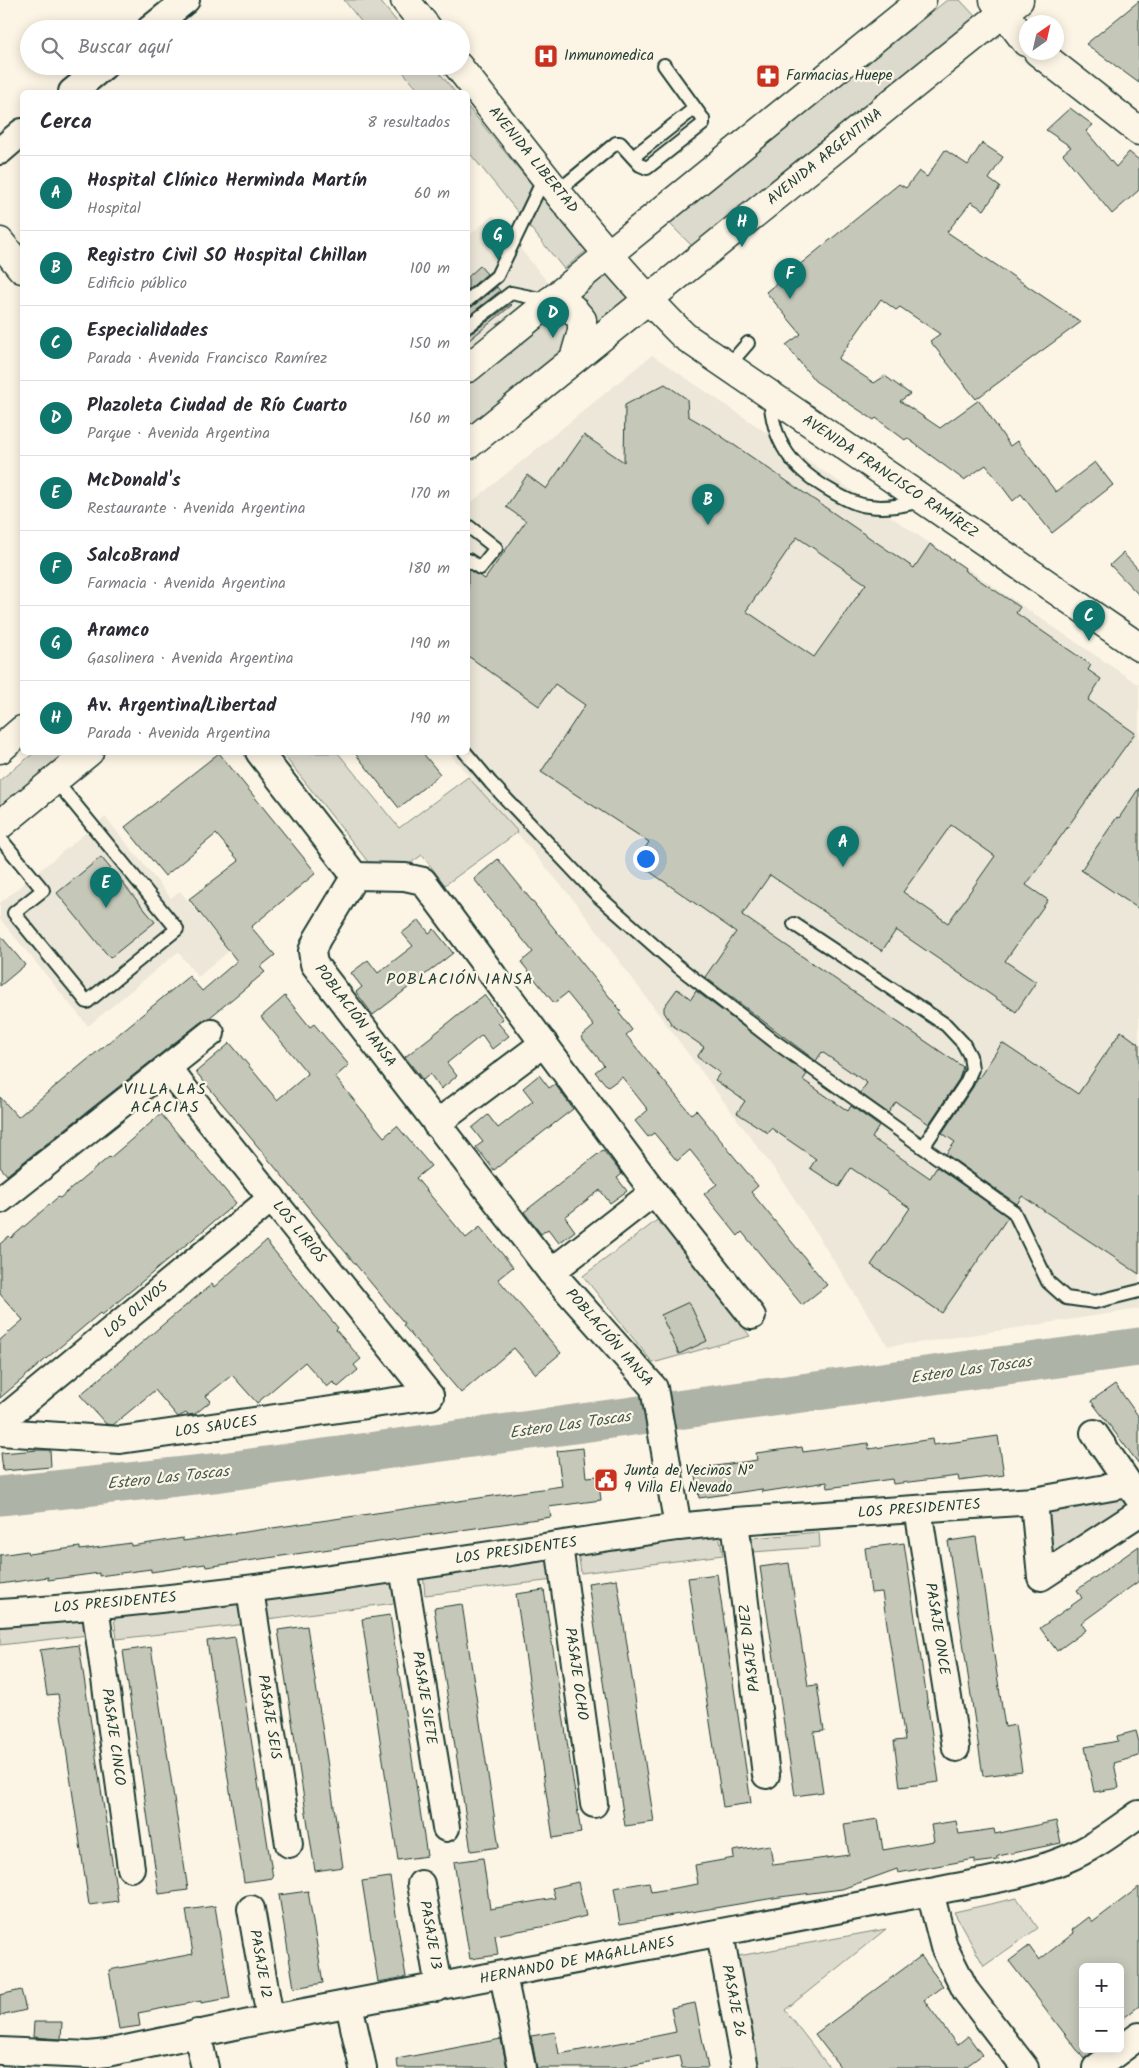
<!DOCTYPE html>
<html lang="es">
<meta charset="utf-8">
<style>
body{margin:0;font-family:Kalam,sans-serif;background:#f7f7f7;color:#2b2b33}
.controls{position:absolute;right:15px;bottom:15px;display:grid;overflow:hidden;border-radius:8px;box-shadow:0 2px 12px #0003}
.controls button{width:45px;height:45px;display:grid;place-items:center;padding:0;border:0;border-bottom:1px solid #e1e1e2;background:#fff;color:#2b2b33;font:25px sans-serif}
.compass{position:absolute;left:1019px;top:15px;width:45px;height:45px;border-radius:50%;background:#fff;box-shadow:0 2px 12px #0003;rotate:34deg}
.you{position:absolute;left:645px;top:858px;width:18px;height:18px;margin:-12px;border:4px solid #fff;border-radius:50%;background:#1a73e8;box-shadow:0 0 0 8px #1a73e833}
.badge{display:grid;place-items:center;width:32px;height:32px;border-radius:50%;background:#0f766e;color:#fff;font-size:16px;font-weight:700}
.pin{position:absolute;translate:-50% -41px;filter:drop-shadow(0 1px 2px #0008)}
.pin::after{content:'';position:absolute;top:26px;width:18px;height:15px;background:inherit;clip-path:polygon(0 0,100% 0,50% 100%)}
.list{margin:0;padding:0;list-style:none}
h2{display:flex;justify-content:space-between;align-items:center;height:65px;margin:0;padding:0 20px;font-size:21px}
h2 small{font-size:16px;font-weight:400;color:#7c7c81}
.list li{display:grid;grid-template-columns:32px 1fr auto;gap:15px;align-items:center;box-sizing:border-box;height:75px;padding:0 20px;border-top:1px solid #e1e1e2}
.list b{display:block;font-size:19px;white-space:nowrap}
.list p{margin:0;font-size:16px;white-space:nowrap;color:#7c7c81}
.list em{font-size:16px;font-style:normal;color:#7c7c81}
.icon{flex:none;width:28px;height:28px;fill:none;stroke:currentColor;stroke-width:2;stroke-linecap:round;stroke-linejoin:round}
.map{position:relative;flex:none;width:1139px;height:2068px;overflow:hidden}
.search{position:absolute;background:#fff;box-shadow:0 2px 12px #0003;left:20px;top:20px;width:450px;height:55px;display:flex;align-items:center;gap:12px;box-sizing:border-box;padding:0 18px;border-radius:28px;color:#7c7c81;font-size:19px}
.panel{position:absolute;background:#fff;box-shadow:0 2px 12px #0003;left:20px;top:90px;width:450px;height:665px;border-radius:8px}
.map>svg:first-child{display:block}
.built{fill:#ece7d8}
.green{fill:#dcdacc;stroke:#7e8c80}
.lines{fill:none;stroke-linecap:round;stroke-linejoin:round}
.river{stroke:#aeb3a7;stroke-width:39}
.building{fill:#c5c7b9;stroke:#1f3d34;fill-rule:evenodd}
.lane-casing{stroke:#1f3d34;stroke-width:16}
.street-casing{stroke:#1f3d34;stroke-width:30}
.secondary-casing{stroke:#1f3d34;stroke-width:31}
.primary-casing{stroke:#1f3d34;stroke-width:31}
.lane{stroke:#fcf5e5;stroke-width:12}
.street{stroke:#fcf5e5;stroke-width:26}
.secondary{stroke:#fcf5e5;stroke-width:28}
.primary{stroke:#fcf5e5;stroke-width:28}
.labels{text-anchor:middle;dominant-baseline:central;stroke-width:4.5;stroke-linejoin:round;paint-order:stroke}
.poi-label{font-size:15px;fill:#1f3d34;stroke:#fcf5e5;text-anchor:start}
.street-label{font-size:15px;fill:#1f3d34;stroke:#fcf5e5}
.neighbourhood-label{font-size:16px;letter-spacing:1px;fill:#1f3d34;stroke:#fcf5e5}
.water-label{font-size:16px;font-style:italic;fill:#435a51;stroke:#fcf5e5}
</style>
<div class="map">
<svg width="1139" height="2068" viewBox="0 0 1139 2068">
<rect width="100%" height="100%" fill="#fcf5e5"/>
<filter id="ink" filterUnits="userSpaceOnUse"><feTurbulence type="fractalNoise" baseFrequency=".02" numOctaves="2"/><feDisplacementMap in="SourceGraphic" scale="10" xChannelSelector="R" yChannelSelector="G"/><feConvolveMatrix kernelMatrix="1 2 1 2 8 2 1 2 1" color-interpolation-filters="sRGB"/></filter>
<g filter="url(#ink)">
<!-- built -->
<g class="built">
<path d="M493 215 549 284 468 350V236Z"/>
<path d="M652 355 1139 685V1309L925 1342 888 1346 783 1181 576 903 449 753 468 752V505Z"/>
<path d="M105 817 171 898 180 891 229 951 198 977 178 952 88 1026 0 919V903Z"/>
</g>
<!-- green -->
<g class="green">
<path d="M344 0H379L403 29H367Z"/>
<path d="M947 0H960L976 17 693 247 669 223Z"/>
<path d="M398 66H434L455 92H420Z"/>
<path d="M468 107 586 251 564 269 468 151Z"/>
<path d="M612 264 638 296 468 434V381Z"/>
<path d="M34 753H103L0 837V780Z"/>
<path d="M282 753H338L399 828 468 777 518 832 445 885 422 855 384 882Z"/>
<path d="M660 1218 750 1336 653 1363 583 1276Z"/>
<path d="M1120 1495 1130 1508 1053 1554 1048 1510Z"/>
<path d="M819 1532 820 1547 753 1552 752 1538Z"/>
<path d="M719 1534 723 1555 581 1573 578 1552Z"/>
<path d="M551 1559 554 1580 425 1595 423 1574Z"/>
<path d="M392 1582 395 1603 267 1619 265 1598Z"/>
<path d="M242 1603 246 1624 117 1639 114 1618Z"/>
<path d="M86 1621 88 1635 0 1645V1624Z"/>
<path d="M1017 1898 1038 1928 984 1966 954 1912Z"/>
<path d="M886 1929 785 2010 830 2068H757L733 1957Z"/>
</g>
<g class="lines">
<!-- river -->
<path class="river" d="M0 1496 222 1472 1139 1347"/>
</g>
<!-- building -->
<g class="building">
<path d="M1139 1V83L1086 44Z"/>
<path d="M1070 108 1093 125 1086 131 1116 167 1129 152 1139 160V190L1112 214 1063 154 1071 147 1046 130Z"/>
<path d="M982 143 1003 157 989 179 1000 187 984 210 971 202 947 232 1081 322 976 399 930 341 940 334 900 307 896 310 881 299 838 359 874 383 885 376 910 394 900 401 940 428 979 400 1010 446 1017 441 1056 492 1095 462 1113 485 1052 533 1021 494 1013 501 986 465 964 480 907 438 905 440 876 418 874 420 815 381 786 345 801 334 766 292 899 184 906 188 919 171 927 177 945 150 968 165Z"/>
<path d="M480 266 487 274 468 290V277Z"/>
<path d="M497 287 500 291 468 316V308L473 306Z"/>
<path d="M511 304 512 305 468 341V334L473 332Z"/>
<path d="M665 384 687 399 688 416 712 430 914 568 930 544 965 568 964 570 1020 607 1016 613 1091 665 1088 670 1101 679 1088 700 1135 733 1026 885 1048 900 1005 961 1036 982 1016 1012 896 930 882 951 770 875 742 915 963 1067 959 1079 929 1124 896 1102 888 1113 860 1093 867 1083 822 1052 816 1061 705 977 736 932 636 862 649 842 541 772 585 705 555 684 539 706 468 656V569L485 579 526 521 506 507 527 475 546 489 584 435 624 462 625 405ZM797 537 866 584 814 657 746 611ZM951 825 995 856 948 923 903 892Z"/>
<path d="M1123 553 1139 570V595L1110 565Z"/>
<path d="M354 752H422L440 774 399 808Z"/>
<path d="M219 753 316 873 251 927 275 955 260 967 265 972 209 1018 202 1021 7 1175 0 1167V1097L18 1117 189 976 202 991 237 961 189 899 239 861 216 834 165 876 125 827Z"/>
<path d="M1139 788V909L1081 870 1117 817 1119 818Z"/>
<path d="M101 857 155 922 110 958 57 893Z"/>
<path d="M498 859 621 1011 619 1013 632 1030 626 1035 691 1114 696 1110 758 1186 751 1192 827 1285 802 1305 742 1232 738 1236 704 1194 717 1184 690 1150 677 1161 654 1133 648 1137 635 1121 648 1110 622 1077 608 1087 595 1072 604 1065 581 1037 594 1026 567 993 554 1003 521 962 533 952 474 879Z"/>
<path d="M419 920 429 933 434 929 453 953 373 1015 356 992 362 987 351 973 368 960 378 973 413 946 402 933Z"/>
<path d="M0 935 25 965 0 986Z"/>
<path d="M677 989 691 999 696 991 807 1074 803 1080 848 1111 851 1106 879 1126 872 1138 930 1178 937 1167 1008 1217 942 1313 871 1265 910 1208 851 1168 839 1187 810 1168 816 1159 771 1128 768 1133 737 1113 745 1101 715 1080 720 1073 697 1057 704 1047 672 1025 664 1012V1007Z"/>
<path d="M484 995 503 1019 498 1023 509 1036 492 1049 482 1035 447 1063 457 1076 441 1089 430 1074 423 1080 405 1057Z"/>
<path d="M285 996 310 1027 314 1024 349 1065 335 1077 384 1137 397 1126 431 1166 416 1178 466 1238 480 1227 513 1267 498 1279 561 1353 536 1374 514 1348 461 1393 418 1343 403 1325 405 1324 196 1072 230 1043 277 1100 308 1074 261 1017Z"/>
<path d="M1121 1031 1139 1044V1274L1022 1196 1017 1204 946 1154 955 1142 942 1133 973 1087 978 1077 979 1078 1002 1043 1078 1094Z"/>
<path d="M539 1075 549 1088 555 1084 573 1109 494 1170 476 1147 483 1142 472 1128 488 1115 498 1128 533 1101 523 1088Z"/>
<path d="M161 1114 236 1203 102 1315 100 1313 0 1398V1340L23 1320 0 1294V1244L9 1236 11 1238 58 1197 60 1198 109 1157 110 1158Z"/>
<path d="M603 1150 622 1174 617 1178 627 1191 610 1203 600 1190 565 1217 575 1231 559 1243 548 1229 541 1234 524 1212Z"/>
<path d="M266 1241 338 1328 336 1330 361 1359 354 1365 358 1370 338 1387 333 1382 327 1387 305 1362 257 1403 232 1375 206 1396 211 1401 195 1414 188 1415 186 1413 178 1417 155 1390 113 1425 106 1424 80 1395 166 1322 212 1284 214 1287Z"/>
<path d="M689 1302 707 1341 679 1354 661 1315Z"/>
<path d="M1115 1384 1139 1417V1464L1091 1401Z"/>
<path d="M998 1436 1004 1475 959 1481 958 1476 893 1484 892 1479 828 1488 827 1482 762 1492V1489L699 1498 695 1469 757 1460 756 1453 802 1447 803 1452 868 1443 869 1449 932 1439 933 1445Z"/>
<path d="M583 1448 586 1477 598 1476 601 1500 549 1507 551 1517 206 1567 205 1564 151 1572V1569L99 1576V1573L48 1580V1577L0 1584V1555L27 1551 28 1554 80 1547V1550L131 1543V1546L183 1538V1541L562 1486 557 1451Z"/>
<path d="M38 1450H50L51 1467 3 1471 1 1453Z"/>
<path d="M976 1537 1005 1727 1015 1725 1022 1771 983 1776 948 1541Z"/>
<path d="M904 1543 939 1782 900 1787 894 1741 905 1740 882 1592 871 1593 865 1548Z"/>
<path d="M1139 1546V1581L1081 1623 1086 1630 1057 1651 1040 1628 1082 1598 1077 1590Z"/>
<path d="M789 1563 808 1686 817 1685 824 1731 814 1732 823 1792 795 1796 760 1567Z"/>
<path d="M717 1574 751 1803 723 1807 688 1578Z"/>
<path d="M617 1579 654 1822 625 1826 588 1583Z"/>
<path d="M544 1590 581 1833 553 1838 516 1594Z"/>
<path d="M462 1604 499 1847 471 1851 434 1608Z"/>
<path d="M390 1615 427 1856 398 1860 362 1619Z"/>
<path d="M307 1626 343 1867 315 1871 278 1630Z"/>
<path d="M235 1637 273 1878 244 1882 207 1641Z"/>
<path d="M79 1645 118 1901 89 1905 58 1694 47 1695 40 1650Z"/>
<path d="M151 1647 188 1890 159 1894 123 1651Z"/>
<path d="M1136 1731 1139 1742V1756L1114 1763 1119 1788 1094 1792 1085 1747 1118 1741 1117 1736Z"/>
<path d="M878 1819 883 1850 934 1841 931 1825 956 1821 959 1834 994 1829 995 1834 1056 1821 1061 1843 998 1856V1860L975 1863V1859L898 1873 897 1869 842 1889 780 1897 620 1924 614 1888 649 1882 651 1892 698 1884 695 1865 734 1858 733 1851 770 1845 773 1865 849 1855 844 1824Z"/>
<path d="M483 1858 490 1909 555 1898 552 1888 578 1882 586 1916 547 1926 495 1935 498 1955 470 1959 454 1862Z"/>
<path d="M390 1877 406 1977 378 1982 362 1881Z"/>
<path d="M1139 1887V2006L1120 2021V1967H1083V2049H1096L1084 2059 1009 1961 1029 1946 1039 1960 1074 1933 1072 1930 1089 1917 1093 1922Z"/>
<path d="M308 1891 323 1983 294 1988 279 1895Z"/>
<path d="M215 1906 230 1998 201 2003V2001L138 2013 140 2026 119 2029 109 1970 193 1954 186 1910Z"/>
<path d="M921 1956 943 1986 924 2000 957 2045 968 2036 982 2055 964 2068H841L815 2034Z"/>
<path d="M21 1990 26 2010 0 2016V1995Z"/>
<path d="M695 2003 708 2068H682L679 2056 619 2068H537L531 2036 555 2032 559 2054 647 2038 676 2032 671 2008Z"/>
<path d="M34 2022H62L61 2039 33 2037Z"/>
<path d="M501 2039 507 2068H398L397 2059Z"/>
</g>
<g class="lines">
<!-- lane casing -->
<g class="lane-casing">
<g id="lane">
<path d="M633 157 695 108"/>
<path d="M558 191 616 143H620L640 165 647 168 703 124V119L664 65"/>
<path d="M468 300 497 276 545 176"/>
<path d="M468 326 511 293 550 301"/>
<path d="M728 366 748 343"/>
<path d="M770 395C772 443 792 469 833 492 844 498 856 505 869 506 886 509 905 505 922 501"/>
<path d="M468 526 496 548 480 568 468 560"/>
<path d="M465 752 491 783 598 896 675 964 774 1041 1014 1212 1048 1282 1066 1298 1095 1302 1139 1291"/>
<path d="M0 838 43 890 14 913 87 1002 177 929 55 780"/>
<path d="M794 924 946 1025 963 1043 970 1056 972 1069 966 1083 923 1147"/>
</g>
</g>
<!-- street casing -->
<g class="street-casing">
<g id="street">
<path d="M150 29 186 0"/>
<path d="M72 92 104 66"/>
<path d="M0 151 22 132"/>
<path d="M259 752 355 876"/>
<path d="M168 1069 430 1396"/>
<path d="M436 1124 544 1043"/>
<path d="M0 1200 211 1033"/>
<path d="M551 1272 654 1192"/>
<path d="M0 1422 272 1198"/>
<path d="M0 1432 120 1440 430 1396"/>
<path d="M1094 1433 1137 1496"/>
<path d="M1034 1501 1041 1577 1139 1513"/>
<path d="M918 1509 956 1748"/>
<path d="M735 1521 766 1775"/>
<path d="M678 1527 654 1388 551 1272 314 964 312 951 317 939 355 876 405 877 423 881 654 1192 752 1316"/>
<path d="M559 1545 594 1804"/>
<path d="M403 1568 446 1828"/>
<path d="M250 1590 289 1844"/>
<path d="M95 1606 131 1868"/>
<path d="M0 1613C228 1598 452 1560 678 1527L735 1521 1034 1501 1128 1484"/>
<path d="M421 1884 437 1975V1988"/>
<path d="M930 1892 944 1947 966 1991 1025 2068"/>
<path d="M251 1909 268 2006V2019"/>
<path d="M720 1934 745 2068"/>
<path d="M503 1975 522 2068"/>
<path d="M349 2004 363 2068"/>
<path d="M197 2033 205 2068"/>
<path d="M0 2051 89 2055 107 2053 268 2019 930 1892C974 1883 1022 1877 1064 1860 1092 1849 1115 1831 1139 1814"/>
<path d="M1096 2068 1139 2036"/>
</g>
</g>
<!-- secondary casing -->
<g class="secondary-casing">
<g id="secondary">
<path d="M405 0 428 29"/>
<path d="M994 0 1026 42"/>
<path d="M1038 52 1139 131"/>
<path d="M458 66C531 158 601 254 684 336L1139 647"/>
<path d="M0 242 22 269"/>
</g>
</g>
<!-- primary casing -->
<g class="primary-casing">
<g id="primary">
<path d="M550 301 572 308 582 320V331L574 359"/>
<path d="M468 368 922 0"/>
<path d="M468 445 1019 0"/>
<path d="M0 749 22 730"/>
<path d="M0 825 89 752"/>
</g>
</g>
<!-- lane -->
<use href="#lane" class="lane"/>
<!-- street -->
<use href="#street" class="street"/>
<!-- secondary -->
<use href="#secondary" class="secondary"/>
<!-- primary -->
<use href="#primary" class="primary"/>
</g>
</g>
<!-- icons -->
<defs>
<g id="hospital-square" transform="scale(1.25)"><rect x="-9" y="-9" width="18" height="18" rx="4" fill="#c8321e" stroke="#fcf5e5"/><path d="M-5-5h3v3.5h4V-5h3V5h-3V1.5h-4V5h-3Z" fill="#fff"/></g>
<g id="pharmacy-square" transform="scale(1.25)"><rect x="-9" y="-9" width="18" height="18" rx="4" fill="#c8321e" stroke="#fcf5e5"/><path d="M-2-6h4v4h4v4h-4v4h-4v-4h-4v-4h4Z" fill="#fff"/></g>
<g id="civic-square" transform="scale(1.25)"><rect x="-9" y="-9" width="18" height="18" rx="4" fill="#c8321e" stroke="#fcf5e5"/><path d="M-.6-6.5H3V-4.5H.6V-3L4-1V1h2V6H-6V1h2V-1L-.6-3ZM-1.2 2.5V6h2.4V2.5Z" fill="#fff"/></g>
</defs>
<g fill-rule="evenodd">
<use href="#hospital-square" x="546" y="56"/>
<use href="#pharmacy-square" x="768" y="76"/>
<use href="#civic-square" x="606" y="1480"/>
</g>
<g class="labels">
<!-- poi labels -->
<g class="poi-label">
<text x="564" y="56">Inmunomedica</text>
<text x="786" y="76">Farmacias Huepe</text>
<text x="624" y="1471">Junta de Vecinos N°<tspan x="624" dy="17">9 Villa El Nevado</tspan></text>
</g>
<!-- street labels -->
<g class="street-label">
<text transform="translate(825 157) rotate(-39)">AVENIDA ARGENTINA</text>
<text transform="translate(533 160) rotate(51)">AVENIDA LIBERTAD</text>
<text transform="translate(890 477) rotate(34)">AVENIDA FRANCISCO RAMÍREZ</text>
<text transform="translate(355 1016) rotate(53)">POBLACIÓN IANSA</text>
<text transform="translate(299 1232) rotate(51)">LOS LIRIOS</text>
<text transform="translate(136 1310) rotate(-40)">LOS OLIVOS</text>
<text transform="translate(609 1338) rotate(49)">POBLACIÓN IANSA</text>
<text transform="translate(216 1427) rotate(-8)">LOS SAUCES</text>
<text transform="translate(919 1509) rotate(-4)">LOS PRESIDENTES</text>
<text transform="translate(516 1551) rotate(-8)">LOS PRESIDENTES</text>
<text transform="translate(115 1603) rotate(-5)">LOS PRESIDENTES</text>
<text transform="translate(937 1629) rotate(81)">PASAJE ONCE</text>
<text transform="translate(750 1648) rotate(-97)">PASAJE DIEZ</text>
<text transform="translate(576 1674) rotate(82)">PASAJE OCHO</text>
<text transform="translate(424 1698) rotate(81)">PASAJE SIETE</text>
<text transform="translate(269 1717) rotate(81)">PASAJE SEIS</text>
<text transform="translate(113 1737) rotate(82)">PASAJE CINCO</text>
<text transform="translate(430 1935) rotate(80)">PASAJE 13</text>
<text transform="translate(577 1961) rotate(-11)">HERNANDO DE MAGALLANES</text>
<text transform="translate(260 1964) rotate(80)">PASAJE 12</text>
<text transform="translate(733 2001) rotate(79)">PASAJE 26</text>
</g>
<!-- neighbourhood labels -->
<g class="neighbourhood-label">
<text x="460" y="979">POBLACIÓN IANSA</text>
<text x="165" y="1089">VILLA LAS<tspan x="165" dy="18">ACACIAS</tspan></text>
</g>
<!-- water labels -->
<g class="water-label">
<text transform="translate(971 1370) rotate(-8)">Estero Las Toscas</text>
<text transform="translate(570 1425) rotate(-8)">Estero Las Toscas</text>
<text transform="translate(168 1478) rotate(-6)">Estero Las Toscas</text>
</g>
</g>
</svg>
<div class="controls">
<button>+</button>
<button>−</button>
</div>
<svg class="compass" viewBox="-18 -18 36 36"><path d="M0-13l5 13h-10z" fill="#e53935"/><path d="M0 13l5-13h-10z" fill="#7c7c81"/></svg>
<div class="you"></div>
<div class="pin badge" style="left:843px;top:867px">A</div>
<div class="pin badge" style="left:708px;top:525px">B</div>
<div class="pin badge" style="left:1089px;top:641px">C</div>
<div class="pin badge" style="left:553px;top:338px">D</div>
<div class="pin badge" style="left:106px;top:908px">E</div>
<div class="pin badge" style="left:790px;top:299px">F</div>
<div class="pin badge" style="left:498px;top:260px">G</div>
<div class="pin badge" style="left:742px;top:247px">H</div>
<div class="search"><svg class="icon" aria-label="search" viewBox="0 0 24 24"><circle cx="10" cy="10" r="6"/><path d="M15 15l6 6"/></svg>Buscar aquí</div>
<section class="panel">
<h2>Cerca<small>8 resultados</small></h2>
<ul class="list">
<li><span class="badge">A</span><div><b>Hospital Clínico Herminda Martín</b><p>Hospital</p></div><em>60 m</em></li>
<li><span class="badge">B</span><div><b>Registro Civil SO Hospital Chillan</b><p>Edificio público</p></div><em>100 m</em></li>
<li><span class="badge">C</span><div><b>Especialidades</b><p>Parada · Avenida Francisco Ramírez</p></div><em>150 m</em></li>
<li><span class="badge">D</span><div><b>Plazoleta Ciudad de Río Cuarto</b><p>Parque · Avenida Argentina</p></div><em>160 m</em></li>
<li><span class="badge">E</span><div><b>McDonald's</b><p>Restaurante · Avenida Argentina</p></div><em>170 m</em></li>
<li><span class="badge">F</span><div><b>SalcoBrand</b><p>Farmacia · Avenida Argentina</p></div><em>180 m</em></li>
<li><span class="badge">G</span><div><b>Aramco</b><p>Gasolinera · Avenida Argentina</p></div><em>190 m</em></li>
<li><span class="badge">H</span><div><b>Av. Argentina/Libertad</b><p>Parada · Avenida Argentina</p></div><em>190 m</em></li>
</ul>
</section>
</div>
